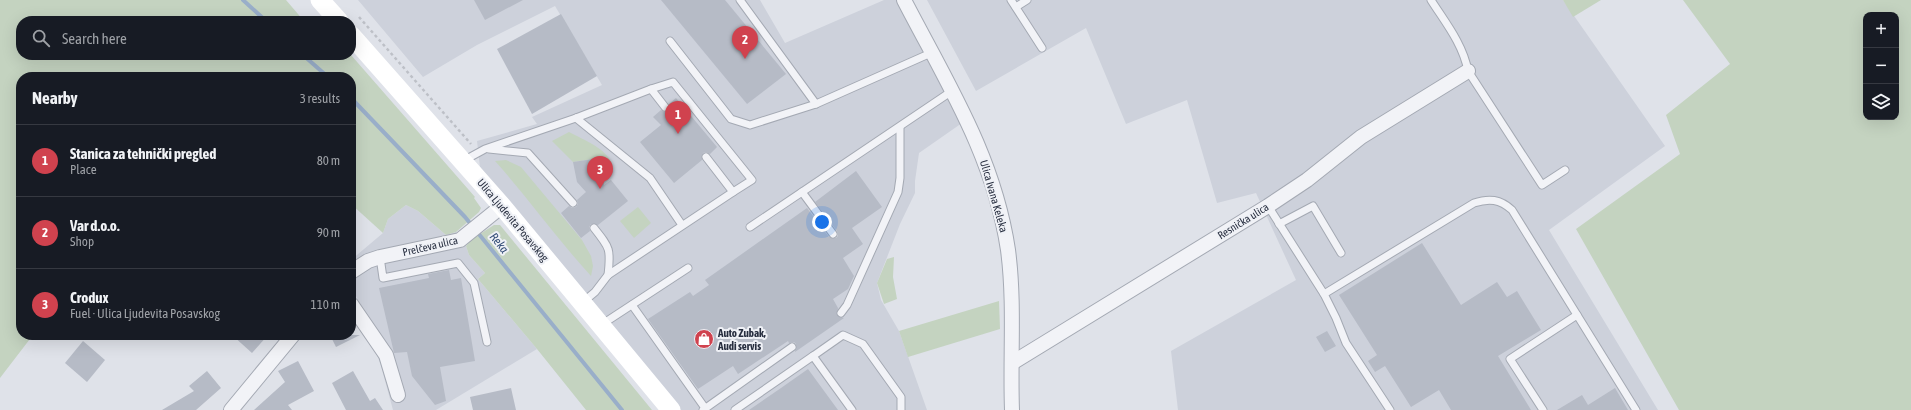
<!DOCTYPE html>
<meta charset="utf-8">
<style>
body{margin:0;font-family:"Asap Condensed",sans-serif;background:#20242c;color:#f1f3f6}
.controls{position:absolute;right:12px;top:12px;display:grid;overflow:hidden;border-radius:8px;box-shadow:0 4px 16px #0002}
.controls button{width:36px;height:36px;display:grid;place-items:center;padding:0;border:0;border-bottom:1px solid #363941;background:#171b24;color:#f1f3f6;font:20px sans-serif}
.you{position:absolute;left:822px;top:222px;width:14px;height:14px;margin:-10px;border:3px solid #fff;border-radius:50%;background:#1a73e8;box-shadow:0 0 0 6px #1a73e833}
.badge{display:grid;place-items:center;width:26px;height:26px;border-radius:50%;background:#d0424e;color:#fff;font-size:13px;font-weight:700}
.pin{position:absolute;translate:-50% -33px;filter:drop-shadow(0 1px 2px #0008)}
.pin::after{content:'';position:absolute;top:21px;width:14px;height:12px;background:inherit;clip-path:polygon(0 0,100% 0,50% 100%)}
.list{margin:0;padding:0;list-style:none}
h2{display:flex;justify-content:space-between;align-items:center;height:52px;margin:0;padding:0 16px;font-size:17px}
h2 small{font-size:13px;font-weight:400;color:#9ea1a6}
.list li{display:grid;grid-template-columns:26px 1fr auto;gap:12px;align-items:center;box-sizing:border-box;height:72px;padding:0 16px;border-top:1px solid #363941}
.list b{display:block;font-size:15px;white-space:nowrap}
.list p{margin:0;font-size:13px;white-space:nowrap;color:#9ea1a6}
.list em{font-size:13px;font-style:normal;color:#9ea1a6}
.icon{flex:none;width:22px;height:22px;fill:none;stroke:currentColor;stroke-width:2;stroke-linecap:round;stroke-linejoin:round}
.map{position:relative;flex:none;width:1911px;height:410px;overflow:hidden}
.search{position:absolute;background:#171b24;box-shadow:0 4px 16px #0002;left:16px;top:16px;width:340px;height:44px;display:flex;align-items:center;gap:10px;box-sizing:border-box;padding:0 14px;border-radius:16px;color:#9ea1a6;font-size:15px}
.panel{position:absolute;background:#171b24;box-shadow:0 4px 16px #0002;left:16px;top:72px;width:340px;height:268px;border-radius:16px}
.map>svg:first-child{display:block}
.built{fill:#cdd1db}
.green{fill:#c4d3c0;fill-rule:evenodd}
.lines{fill:none;stroke-linecap:round;stroke-linejoin:round}
.stream{stroke:#99aec9;stroke-width:4}
.building{fill:#b6bbc6}
.lane-casing{stroke:#a4a9b3;stroke-width:9}
.street-casing{stroke:#a4a9b3;stroke-width:16}
.path{stroke:#bdc0c7;stroke-width:2.5;stroke-dasharray:3 3;stroke-linecap:butt}
.lane{stroke:#f2f3f7;stroke-width:7}
.street{stroke:#f2f3f7;stroke-width:14}
.secondary{stroke:#fff;stroke-width:19}
.labels{text-anchor:middle;dominant-baseline:central;stroke-width:4;stroke-linejoin:round;paint-order:stroke}
.street-label{font-size:11px;fill:#282f40;stroke:#eff1f6}
.poi-label{font-size:11px;font-weight:bold;fill:#282f40;stroke:#eff1f6;text-anchor:start}
.water-label{font-size:12px;font-style:italic;fill:#314b75;stroke:#eff1f6}
</style>
<div class="map">
<svg width="1911" height="410" viewBox="0 0 1911 410">
<rect width="100%" height="100%" fill="#dfe2e9"/>
<!-- built -->
<g class="built">
<path d="M358 0H760L785 43 884 0H897L962 123 919 153 915 181V193L900 224 877 283 881 300 899 331 927 410H681L482 171 480 167 477 141 537 124 532 117 602 85 555 6 477 45 423 77Z"/>
<path d="M927 0H1563L1665 146 1549 230 1658 410H1178L1171 351 1296 280 1256 193 1217 203 1187 100 1126 124 1086 28 976 91Z"/>
<path d="M406 205 418 211 446 235 456 232 466 246 469 255 485 273 478 279 537 349 436 410H393L381 366 351 282V260L383 233 388 219Z"/>
</g>
<!-- green -->
<g class="green">
<path d="M0 0H286L304 21H21V55H351L475 197 474 198 481 208 479 212 456 232 446 235 418 211 406 205 388 219 383 233 351 204V77H21V335H33L0 378Z"/>
<path d="M1563 0H1601L1573 17Z"/>
<path d="M1683 0H1911V410H1679L1576 229 1680 154 1666 115 1730 64ZM1866 15H1896V117H1866Z"/>
<path d="M569 132C584 140 606 148 612 164L601 168 599 158 573 162 552 141Z"/>
<path d="M506 160 521 167 582 240 591 256 593 266 591 276C557 239 528 198 495 161Z"/>
<path d="M638 207 651 223 634 238 620 221Z"/>
<path d="M494 225H500L509 236 652 410H586L537 349 478 279 485 273 469 255 466 246 472 239Z"/>
<path d="M894 257 893 277 897 299 884 304 877 283 887 259Z"/>
<path d="M999 301 1000 329 908 357 899 331Z"/>
</g>
<g class="lines">
<!-- stream -->
<g class="stream">
<path d="M243 0 266 21"/>
<path d="M303 55 328 77"/>
<path d="M351 98 465 217 622 410"/>
</g>
</g>
<!-- building -->
<g class="building">
<path d="M474 0H523L485 20Z"/>
<path d="M661 0H725L786 74 747 104Z"/>
<path d="M561 14 597 76 532 114 497 49Z"/>
<path d="M676 98 717 147 710 154 706 152 703 153 702 160 674 183 640 142 661 125 653 117 661 110 665 112 668 111 670 107 669 104Z"/>
<path d="M600 158 604 185 611 180 628 201 598 225 591 224 589 227 590 231 581 238 561 213 569 206 572 208 576 207 578 204 577 200 586 192 577 182 573 162Z"/>
<path d="M856 171 882 207 852 228 863 244 843 258 854 276 848 289 833 299 838 308 837 315 844 318 795 352 796 344 794 342 789 343 788 341 738 374 733 366 698 389 648 319 690 292 693 296 709 285 705 280 807 208 829 237 836 238 838 236 837 231 815 202Z"/>
<path d="M1422 243 1461 305 1497 282 1507 297 1517 291 1541 330 1498 356 1531 410H1451L1439 390 1411 407 1385 366 1375 372 1368 361 1377 355 1339 295Z"/>
<path d="M449 270 451 280 461 278 475 361 440 367 446 401 435 405 412 376 407 352 394 353 379 288 429 278 428 274Z"/>
<path d="M1327 331 1336 346 1325 352 1316 337Z"/>
<path d="M232 335H268L252 353Z"/>
<path d="M330 335H360L336 347Z"/>
<path d="M83 341 105 360 87 382 65 363Z"/>
<path d="M298 361 314 391 288 405 292 410H254L285 382 278 371Z"/>
<path d="M808 369 838 410H749L781 388Z"/>
<path d="M207 371 221 388 196 410H162L194 391 189 386Z"/>
<path d="M353 371 370 401 375 398 383 410H346L332 383Z"/>
<path d="M511 388 516 410H473L470 397Z"/>
<path d="M1615 388 1628 410H1557L1582 395 1588 405Z"/>
</g>
<g class="lines">
<!-- lane casing -->
<g class="lane-casing">
<g id="lane">
<path d="M740 0 816 104"/>
<path d="M1011 0 1042 48"/>
<path d="M1431 0C1445 22 1463 44 1468 71L1542 185 1565 170"/>
<path d="M1016 7 1027 0"/>
<path d="M670 41 731 119 750 125 816 104 931 53"/>
<path d="M651 89 673 82 752 180 733 192"/>
<path d="M576 118 650 178 682 225"/>
<path d="M489 149 528 153 573 203"/>
<path d="M463 161 485 149 576 118 651 89 665 107"/>
<path d="M802 192 833 234"/>
<path d="M1268 206 1324 294 1336 318 1346 343 1390 410"/>
<path d="M1279 224 1313 206 1341 253"/>
<path d="M750 227 952 91"/>
<path d="M594 228C610 248 611 249 608 275"/>
<path d="M380 257 383 278 458 263 474 283 487 342"/>
<path d="M1324 294 1474 203C1489 198 1500 199 1512 210L1636 410"/>
<path d="M583 302 595 292 608 275 733 192 706 157"/>
<path d="M632 305 705 408"/>
<path d="M841 313 847 305 898 192 900 178V127"/>
<path d="M601 325 688 268"/>
<path d="M813 356 843 335 863 344 901 397V410"/>
<path d="M703 410 792 347"/>
<path d="M735 410 813 356 852 410"/>
<path d="M1543 410 1510 359 1577 315"/>
</g>
</g>
<!-- street casing -->
<g class="street-casing">
<g id="street">
<path d="M904 0C947 83 994 156 1008 250 1015 303 1010 357 1012 410"/>
<path d="M351 272 368 261 380 257 460 240 502 206"/>
<path d="M351 304 386 355 398 395"/>
<path d="M1012 363 1268 206 1307 180 1361 137 1468 71"/>
<path d="M231 410 293 335"/>
</g>
</g>
<!-- path -->
<path class="path" d="M359 17 471 144"/>
<!-- lane -->
<use href="#lane" class="lane"/>
<!-- street -->
<use href="#street" class="street"/>
<!-- secondary -->
<g class="secondary">
<path d="M320 0 339 21"/>
<path d="M351 35 502 206 671 410"/>
</g>
</g>
<!-- icons -->
<defs>
<g id="shop-disc" transform="scale(1)"><circle r="9.5" fill="#d0424e" stroke="#eff1f6"/><path d="M-5-2.5h2.3a2.7 3.5 0 0 1 5.4 0H5L5.5 6h-11ZM-1.5-2.5h3a1.5 2.3 0 0 0-3 0Z" fill="#fff"/></g>
</defs>
<g fill-rule="evenodd">
<use href="#shop-disc" x="704" y="339"/>
</g>
<g class="labels">
<!-- street labels -->
<g class="street-label">
<text transform="translate(994 196) rotate(74)">Ulica Ivana Keleka</text>
<text transform="translate(513 220) rotate(50)">Ulica Ljudevita Posavskog</text>
<text transform="translate(1243 221) rotate(-32)">Resnička ulica</text>
<text transform="translate(430 246) rotate(-13)">Prelčeva ulica</text>
</g>
<!-- poi labels -->
<g class="poi-label">
<text x="718" y="333">Auto Zubak,<tspan x="718" dy="13">Audi servis</tspan></text>
</g>
<!-- water labels -->
<g class="water-label">
<text transform="translate(499 243) rotate(51)">Reka</text>
</g>
</g>
</svg>
<div class="controls">
<button>+</button>
<button>−</button>
<button><svg class="icon" aria-label="layers" viewBox="0 0 24 24"><path d="M12 4l9 5-9 5-9-5zM3 14l9 5 9-5"/></svg></button>
</div>
<div class="you"></div>
<div class="pin badge" style="left:678px;top:134px">1</div>
<div class="pin badge" style="left:745px;top:59px">2</div>
<div class="pin badge" style="left:600px;top:189px">3</div>
<div class="search"><svg class="icon" aria-label="search" viewBox="0 0 24 24"><circle cx="10" cy="10" r="6"/><path d="M15 15l6 6"/></svg>Search here</div>
<section class="panel">
<h2>Nearby<small>3 results</small></h2>
<ul class="list">
<li><span class="badge">1</span><div><b>Stanica za tehnički pregled</b><p>Place</p></div><em>80 m</em></li>
<li><span class="badge">2</span><div><b>Var d.o.o.</b><p>Shop</p></div><em>90 m</em></li>
<li><span class="badge">3</span><div><b>Crodux</b><p>Fuel · Ulica Ljudevita Posavskog</p></div><em>110 m</em></li>
</ul>
</section>
</div>
